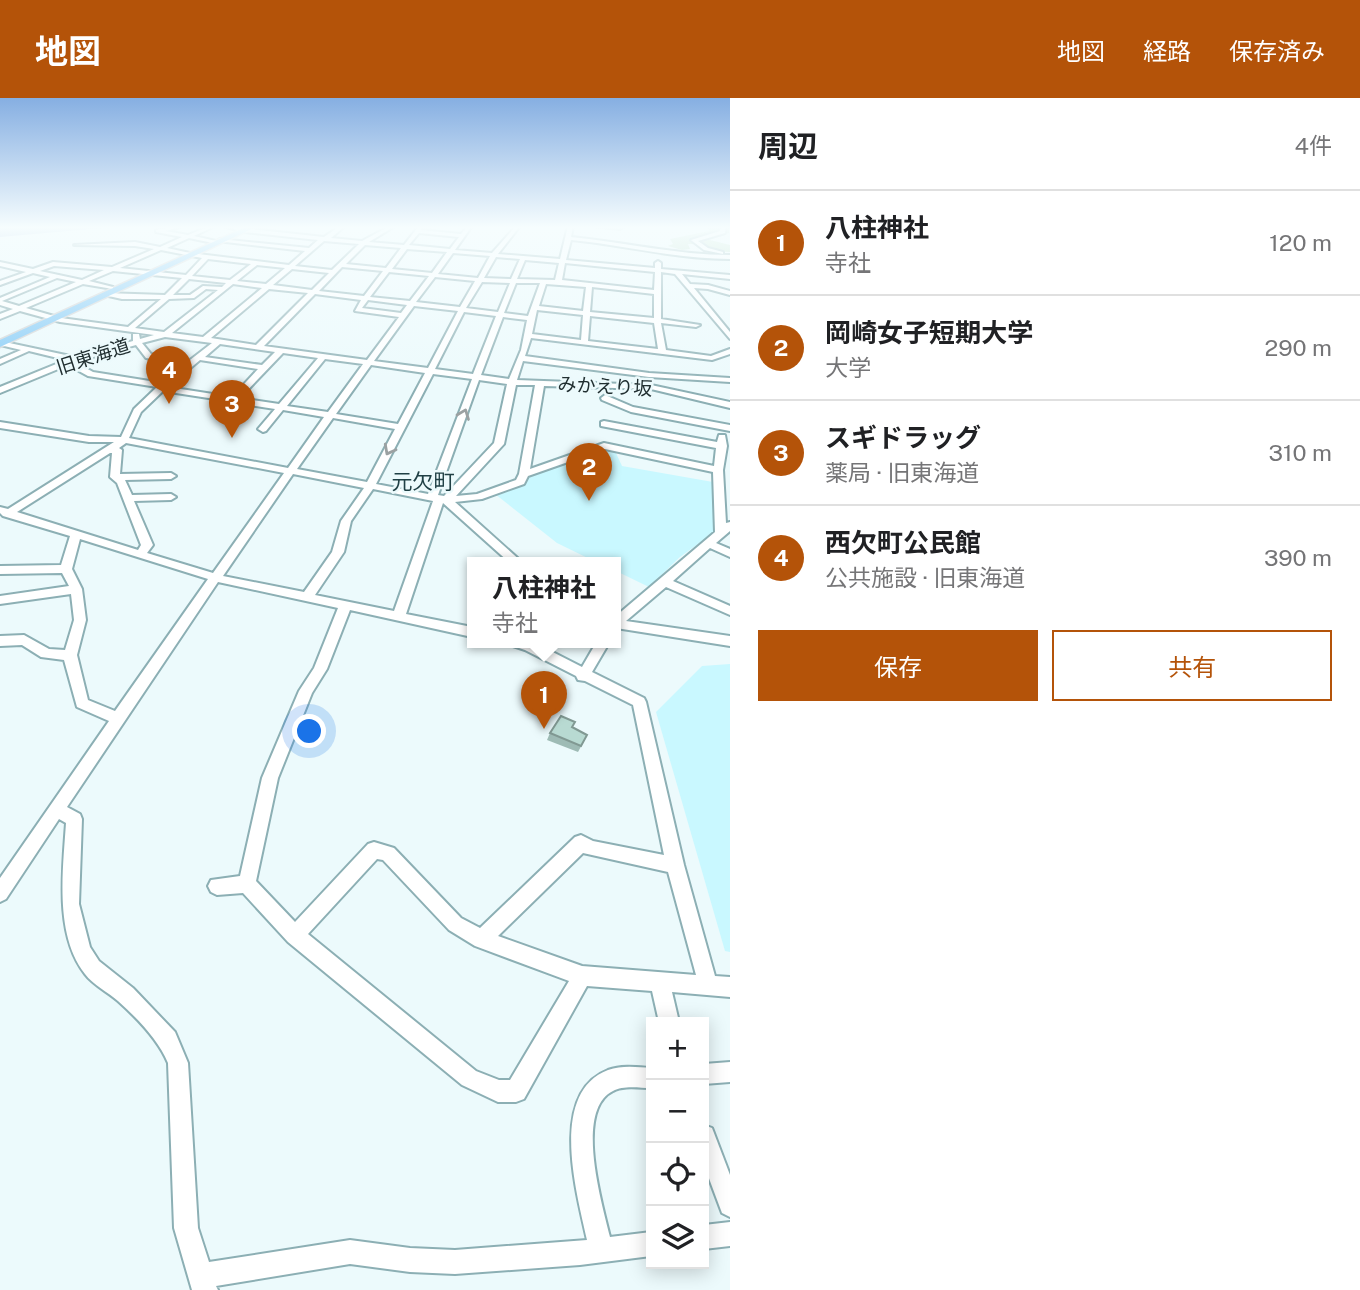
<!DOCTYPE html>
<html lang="ja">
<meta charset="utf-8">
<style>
body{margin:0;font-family:"Public Sans","Noto Sans JP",sans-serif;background:#f2f2f2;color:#202124}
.controls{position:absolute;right:21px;bottom:21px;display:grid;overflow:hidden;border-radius:0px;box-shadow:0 4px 18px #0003}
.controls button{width:63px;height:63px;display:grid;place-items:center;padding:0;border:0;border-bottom:2px solid #e0e0e0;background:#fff;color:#202124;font:35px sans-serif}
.you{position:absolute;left:310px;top:634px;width:24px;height:24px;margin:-18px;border:5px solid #fff;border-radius:50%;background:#1a73e8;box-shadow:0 0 0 10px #1a73e833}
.badge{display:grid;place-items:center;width:46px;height:46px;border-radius:50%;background:#b45309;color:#fff;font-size:23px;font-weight:700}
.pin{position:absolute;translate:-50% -58px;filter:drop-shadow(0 2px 4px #0008)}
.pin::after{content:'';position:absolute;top:37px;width:24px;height:21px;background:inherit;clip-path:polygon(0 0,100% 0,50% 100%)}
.popup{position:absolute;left:467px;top:459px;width:154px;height:91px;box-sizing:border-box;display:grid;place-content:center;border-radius:0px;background:#fff;filter:drop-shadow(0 2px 5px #0005);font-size:23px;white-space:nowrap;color:#757577}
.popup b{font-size:26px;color:#202124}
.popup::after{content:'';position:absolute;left:50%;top:100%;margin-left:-14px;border:14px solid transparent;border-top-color:#fff}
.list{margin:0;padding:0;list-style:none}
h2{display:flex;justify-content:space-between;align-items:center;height:91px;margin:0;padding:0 28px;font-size:30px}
h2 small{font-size:23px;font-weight:400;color:#757577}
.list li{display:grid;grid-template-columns:46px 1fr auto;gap:21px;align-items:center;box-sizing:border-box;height:105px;padding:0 28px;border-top:2px solid #e0e0e0}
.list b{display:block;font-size:26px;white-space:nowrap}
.list p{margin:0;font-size:23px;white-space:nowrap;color:#757577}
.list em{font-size:23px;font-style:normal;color:#757577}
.actions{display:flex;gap:14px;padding:21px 28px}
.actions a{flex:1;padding:16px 0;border:2px solid #b45309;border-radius:0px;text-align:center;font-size:24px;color:#b45309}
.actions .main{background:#b45309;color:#fff}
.icon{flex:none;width:38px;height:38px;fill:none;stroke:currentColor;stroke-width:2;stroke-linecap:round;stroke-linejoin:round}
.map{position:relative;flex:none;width:730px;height:1192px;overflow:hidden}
header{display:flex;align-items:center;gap:42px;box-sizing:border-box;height:98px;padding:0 35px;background:#b45309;color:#fff}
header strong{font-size:33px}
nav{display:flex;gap:38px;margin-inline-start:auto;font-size:24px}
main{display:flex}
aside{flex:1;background:#fff}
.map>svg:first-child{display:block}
.built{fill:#c9f8ff}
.green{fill:#b4dbbb}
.water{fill:#93a8d9}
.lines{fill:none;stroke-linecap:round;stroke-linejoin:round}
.minor-casing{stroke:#8cafb4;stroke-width:4}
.highway-casing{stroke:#d3d5d6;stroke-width:3}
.minor{fill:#fff;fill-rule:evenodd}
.highway{fill:#81c9f6;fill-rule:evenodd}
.wall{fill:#9ebbb5}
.building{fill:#b8dad2;stroke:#819993;stroke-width:2}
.oneway{stroke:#9ba1a2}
.labels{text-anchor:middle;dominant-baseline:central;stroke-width:5;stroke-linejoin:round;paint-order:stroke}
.far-street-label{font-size:19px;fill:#212f31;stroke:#ecfafc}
.far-quarter-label{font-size:21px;fill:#204045;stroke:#ecfafc}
</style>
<header>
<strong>地図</strong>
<nav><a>地図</a><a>経路</a><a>保存済み</a></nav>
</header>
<main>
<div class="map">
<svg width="730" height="1192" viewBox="0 0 730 1192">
<rect width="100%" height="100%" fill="#ecfafc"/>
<!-- built -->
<g class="built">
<path d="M604 351 615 353 622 368 713 384 716 433 680 459 649 489 616 473V465H598L557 445 495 396 523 386 528 378Z"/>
<path d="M730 566V854L725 853 656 614 702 568Z"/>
</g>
<!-- green -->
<path class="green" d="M708 128H729V135L706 141 730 147V154C715 154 703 145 688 146L690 151 682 152 668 148 673 146 670 141 709 133Z"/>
<!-- water -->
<path class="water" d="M0 128H124L0 139Z"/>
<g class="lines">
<!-- minor casing -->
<g class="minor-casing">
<g id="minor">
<path d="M175 128H183L166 133 188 137 210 128H215L194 138 216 143 213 145 189 140 167 150 190 155 289 167 305 153 217 143 220 141 309 150 318 142 244 134 223 128 324 139 340 128H345L331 140 362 143 390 128H395L369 144 404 147 419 128H424L421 132 461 136 468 128H472L455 152 492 155 516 128H520L498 156 560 161 568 128H573L571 139C624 144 677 157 730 157V161C676 161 624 147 571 142L566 162 655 170V165L658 163 661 165V171L730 177V181L682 176 690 186 708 187 730 193V197L708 191 694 190 730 234V241L675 176 661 174V221L700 227 696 229 661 225 666 252 711 258 730 251V256L712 262 531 240 525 258 649 275 730 280V284L649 279 523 263 517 282 651 287 730 304V310L651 291 544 288 530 371 604 345 714 368 716 350 601 328V324L604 323 717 344 719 337H725L727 348 723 372 726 425 730 424V433L716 445 730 451V459L710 450 673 483 730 508V517L666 489 626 523 730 538V548L616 530V518L715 434 713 374 605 351 528 378 524 386 482 401 455 404 523 465H510L443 405 406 516 472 529V539L350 512 327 571 312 595 278 680 256 783 295 824 368 746 374 744 394 750 461 820 480 830 575 739 581 737 593 743 664 757 633 607 585 583 578 582 576 578 525 552 513 548 512 545H535L582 569 596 545H609L592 574 644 600 646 604 684 767 715 878 730 879V899L672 894 679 924H659L652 893 587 888 524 1001 516 1004H498L462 987 288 844 243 795 217 797 211 794 208 788 211 782 240 778 262 680 299 593 314 570 338 510 218 484 67 709 80 716 82 721 79 806 90 849 99 863 133 890 175 934 188 965 198 1130 209 1164 350 1142 410 1150 455 1152 587 1142C577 1096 548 995 608 972 622 967 637 969 651 970V990C640 990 623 987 613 993 574 1012 602 1106 610 1139L651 1134V1158L580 1167 455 1176 410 1174 350 1166 216 1188 218 1192H192L174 1130 168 965C158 941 137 920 118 903 108 894 93 887 85 876 54 837 63 771 66 725L59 721 6 801 0 804V780L109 623 77 609 64 562 41 559 22 547 0 548V538L24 537 49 551 65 552 74 522 71 496 0 506V498L69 488 62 475 0 476V468L61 467 70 438 3 418 0 415V409L8 411 114 344H89L0 330V324L89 338 121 339 134 311 157 289 88 278 68 267 0 295V289L66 262 29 253 0 266V261L21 252 0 247V243L75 259 133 243V236H139L140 241 154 237 60 224 20 213 0 221V216L13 211 0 207V200L50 179 33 175 0 187V183L26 174 0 168V164L33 171 53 164 112 169 154 151 135 148 74 147 135 144 160 149 182 139 156 134V132ZM419 135 459 139 450 151 409 147ZM324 143 359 146 332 172 295 168ZM365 147 401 150 386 170 346 166ZM407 151 447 154 432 175 392 171ZM161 152 202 160 186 177 120 170ZM453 155 490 158 478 180 438 176ZM496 159 520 161 511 181 484 180ZM208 161 251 166 230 182 192 178ZM525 162 559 165 555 182 517 181ZM565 165 655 174 654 192 562 182ZM257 167 285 170 266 186 237 183ZM54 168 104 172 82 182 40 173ZM342 169 383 173 364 198 319 193ZM292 171 329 175 312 192 273 187ZM113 173 182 180 165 197 104 195V197L122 201H161L128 229 61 220 26 210 83 186 113 191V189L89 183ZM389 174 429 178 410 203 370 199ZM435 179 475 183 460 209 416 204ZM57 180 76 184 19 208 2 203ZM189 181 226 185 222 189 203 188 190 197H173ZM482 184 510 185 498 214 466 210ZM516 185H540L528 218 504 215ZM233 186 262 190 203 239 172 235ZM546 186 586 189 583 213 539 208ZM592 189 654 196V220L590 214ZM206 191 218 192 164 234 135 230 169 201 194 200ZM269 191 308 195 256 247 211 240ZM315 196 361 202 355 213 399 219 367 262 264 248ZM368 202 407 207 401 215 362 210ZM414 208 458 213 428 270 374 263ZM537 212 583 217 581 242 532 236ZM464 214 496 218 473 276 435 271ZM590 218 654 225 658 251 588 243ZM503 219 527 222 521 252 509 281 481 277ZM165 239 212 245 190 262 151 256 142 245ZM220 246 275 254 262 267 205 259ZM136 247 146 260 186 266 162 285 93 274 75 264ZM283 255 318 260 279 306 240 300ZM325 261 363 266 328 314 287 308ZM200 262 258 271 232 299 168 289ZM371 267 425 275 398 326 336 316ZM433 276 472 281 428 396 376 386ZM479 282 507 286 494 345 444 398 438 397ZM516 287H535L519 376 516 382 477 396 456 398 504 346ZM163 293 228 303 216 317 220 320 236 305 275 311 258 331 263 334 266 333 283 312 324 319 288 370 129 340 141 314ZM333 320 395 331 367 384 297 371ZM126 345 284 375 213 475 147 455 153 447 134 403 171 402 176 399 171 396 132 397 125 382 171 381 176 378 171 375 120 376 122 352 119 350ZM110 355H112L110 379 117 385 141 447 138 452 17 414ZM293 376 364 390 341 423 332 454 304 494 223 478ZM373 391 433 403 394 513 315 497 344 454 351 423ZM80 441 208 481 115 613 88 602 77 557 86 522 82 491 72 471ZM583 755 668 774 696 877 582 868 498 838ZM377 761 383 762 449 832 475 848 569 883 510 982H499L476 973 308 836Z"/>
<path d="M593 128H621L623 129 620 131Z"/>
<path d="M721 128H726L725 135 698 143 708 150 723 154V156L704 152 691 142 720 133Z"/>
<path d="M605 297 633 309 730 327V333L631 314 602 302 601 300Z"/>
<path d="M730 964V984L704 986V966Z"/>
<path d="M704 1027 712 1030 730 1077V1119L722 1115 704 1067Z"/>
<path d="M730 1124V1148L704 1151V1127Z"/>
</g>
</g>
<!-- highway casing -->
<g class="highway-casing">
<path id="highway" d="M248 128H258L0 249V242Z"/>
</g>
<!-- minor -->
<use href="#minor" class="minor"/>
<!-- highway -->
<use href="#highway" class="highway"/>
</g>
<!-- wall -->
<path class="wall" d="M573 629 584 643 578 654 547 642 550 635Z"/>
<!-- building -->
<path class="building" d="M561 618 575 624 572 629 587 637 581 648 550 635Z"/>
<!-- one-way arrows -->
<defs><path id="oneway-chevron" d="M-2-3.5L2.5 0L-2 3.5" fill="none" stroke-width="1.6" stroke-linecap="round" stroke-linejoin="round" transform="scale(1.75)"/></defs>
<g class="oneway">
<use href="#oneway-chevron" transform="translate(464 316) rotate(-69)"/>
<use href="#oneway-chevron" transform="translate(389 352) rotate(118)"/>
</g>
<!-- sky -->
<linearGradient id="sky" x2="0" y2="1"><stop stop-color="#86afe2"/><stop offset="0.44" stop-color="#f6fdfe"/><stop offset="1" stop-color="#f6fdfe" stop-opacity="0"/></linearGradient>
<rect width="730" height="294" fill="url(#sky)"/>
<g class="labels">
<!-- far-street labels -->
<g class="far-street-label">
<text transform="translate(93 258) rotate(-18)">旧東海道</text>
<text transform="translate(605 288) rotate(3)">みかえり坂</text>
</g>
<!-- far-quarter labels -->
<g class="far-quarter-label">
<text x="423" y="383">元欠町</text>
</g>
</g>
</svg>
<div class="controls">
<button>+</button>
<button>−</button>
<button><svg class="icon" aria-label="locate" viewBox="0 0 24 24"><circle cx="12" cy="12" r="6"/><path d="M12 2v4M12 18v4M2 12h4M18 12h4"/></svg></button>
<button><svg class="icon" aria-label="layers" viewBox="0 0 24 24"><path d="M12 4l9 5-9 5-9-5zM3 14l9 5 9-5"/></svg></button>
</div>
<div class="you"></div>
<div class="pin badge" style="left:544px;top:631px">1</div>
<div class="popup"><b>八柱神社</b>寺社</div>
<div class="pin badge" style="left:589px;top:403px">2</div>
<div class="pin badge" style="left:232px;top:340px">3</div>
<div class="pin badge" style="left:169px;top:306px">4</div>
</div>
<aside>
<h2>周辺<small>4件</small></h2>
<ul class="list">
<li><span class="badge">1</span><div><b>八柱神社</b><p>寺社</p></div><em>120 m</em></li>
<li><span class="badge">2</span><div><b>岡崎女子短期大学</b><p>大学</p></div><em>290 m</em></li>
<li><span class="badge">3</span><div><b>スギドラッグ</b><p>薬局 · 旧東海道</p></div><em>310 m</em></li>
<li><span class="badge">4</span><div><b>西欠町公民館</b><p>公共施設 · 旧東海道</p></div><em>390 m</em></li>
</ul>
<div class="actions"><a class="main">保存</a><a>共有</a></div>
</aside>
</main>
